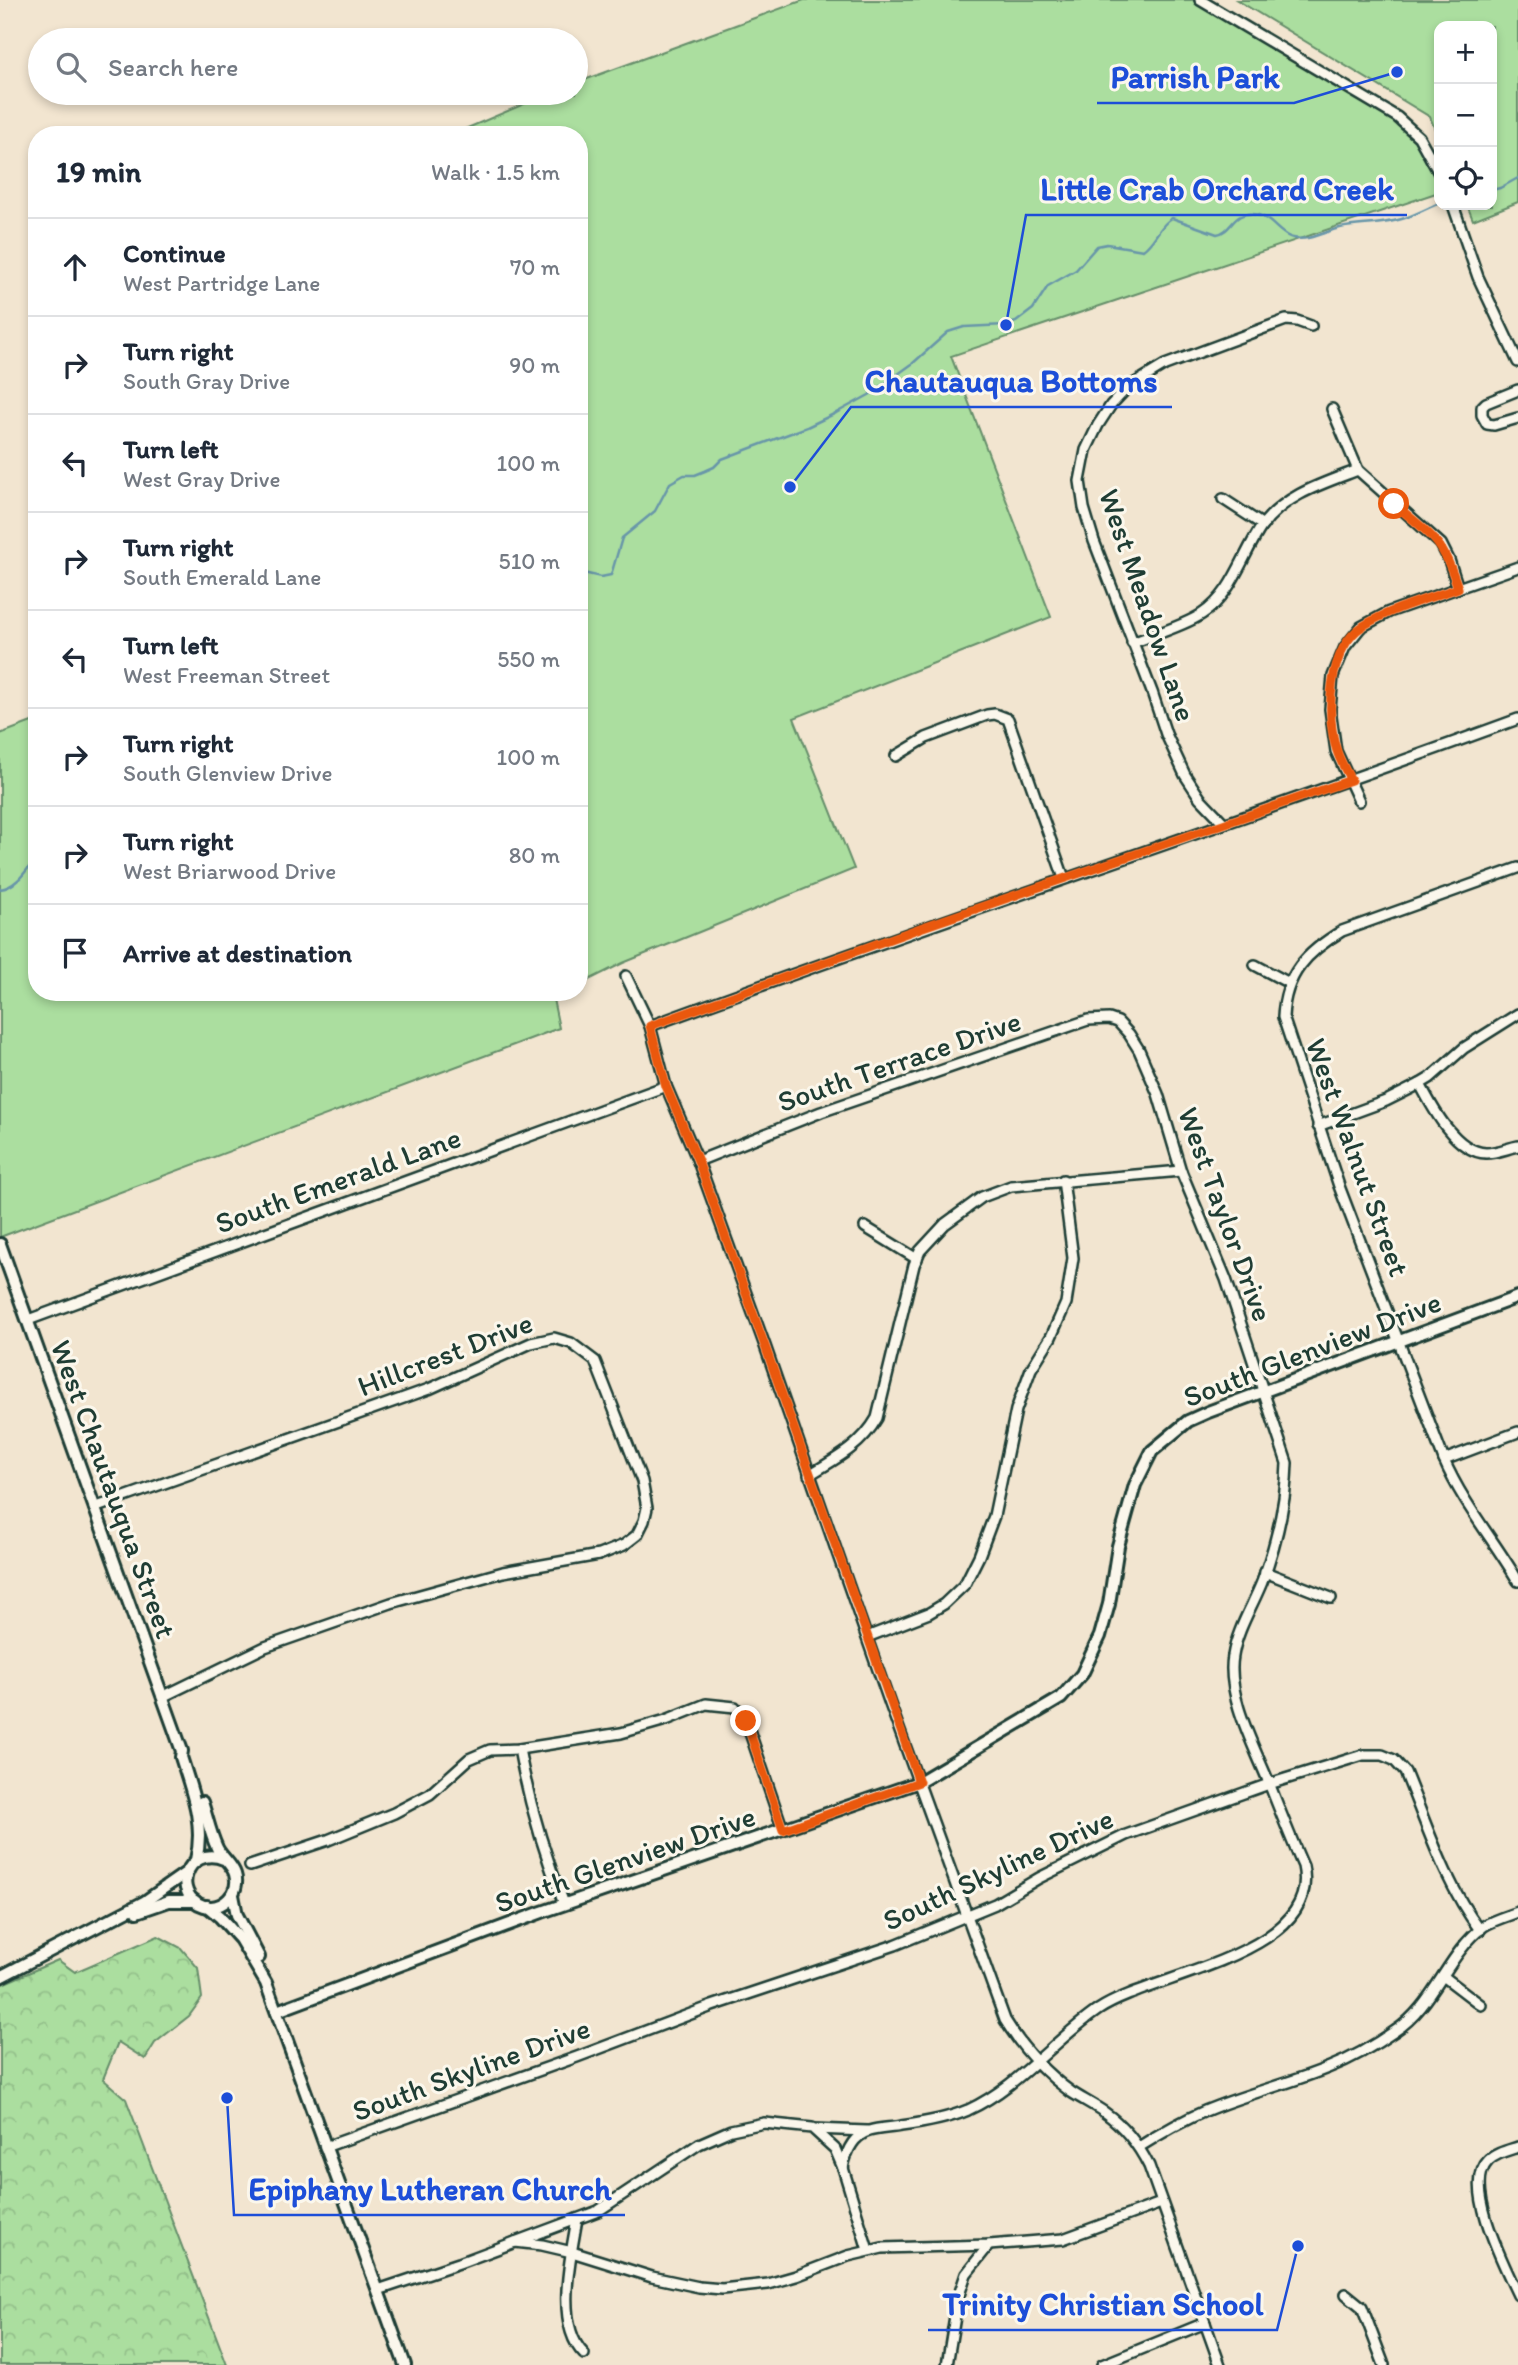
<!DOCTYPE html>
<meta charset="utf-8">
<style>
body{margin:0;font-family:Itim,sans-serif;background:#f2f2f3;color:#1f2937}
.controls{position:absolute;right:21px;top:21px;display:grid;overflow:hidden;border-radius:14px;box-shadow:0 4px 10px #0003}
.controls button{width:63px;height:63px;display:grid;place-items:center;padding:0;border:0;border-bottom:2px solid #e0e1e3;background:#fff;color:#1f2937;font:35px sans-serif}
.stop{position:absolute;width:21px;height:21px;margin:-16px;border:5px solid #ea580c;border-radius:50%;background:#fff}
.stop.end{background:#ea580c;border-color:#fff;box-shadow:0 2px 7px #0008}
.list{margin:0;padding:0;list-style:none}
h2{display:flex;justify-content:space-between;align-items:center;height:91px;margin:0;padding:0 28px;font-size:30px}
h2 small{font-size:23px;font-weight:400;color:#747a83}
.list li{display:grid;grid-template-columns:46px 1fr auto;gap:21px;align-items:center;box-sizing:border-box;height:98px;padding:0 28px;border-top:2px solid #e0e1e3}
.list b{display:block;font-size:26px;white-space:nowrap}
.list p{margin:0;font-size:23px;white-space:nowrap;color:#747a83}
.list em{font-size:23px;font-style:normal;color:#747a83}
.icon{flex:none;width:38px;height:38px;fill:none;stroke:currentColor;stroke-width:2;stroke-linecap:round;stroke-linejoin:round}
.map{position:relative;flex:none;width:1518px;height:2365px;overflow:hidden}
.search{position:absolute;background:#fff;box-shadow:0 4px 10px #0003;left:28px;top:28px;width:560px;height:77px;display:flex;align-items:center;gap:18px;box-sizing:border-box;padding:0 24px;border-radius:38px;color:#747a83;font-size:26px}
.panel{position:absolute;background:#fff;box-shadow:0 4px 10px #0003;left:28px;top:126px;width:560px;height:875px;border-radius:28px}
.map>svg:first-child{display:block}
.green{fill:#abde9f;stroke:#658e6a;stroke-width:2}
.forest{fill:url(#forest-crowns);stroke:#658e6a;stroke-width:2}
.lines{fill:none;stroke-linecap:round;stroke-linejoin:round}
.stream{stroke:#6796a9;stroke-width:2.5}
.minor-casing{stroke:#1f3d34;stroke-width:14}
.tertiary-casing{stroke:#1f3d34;stroke-width:16}
.minor{stroke:#fbf7ec;stroke-width:9}
.tertiary{stroke:#fbf7ec;stroke-width:10}
.route{stroke:#ea580c;stroke-width:9}
.labels{text-anchor:middle;dominant-baseline:central;stroke-width:6;stroke-linejoin:round;paint-order:stroke}
.street-label{font-size:30px;fill:#1f3d34;stroke:#fbf7ec}
.leader{fill:none;stroke:#1d4ed8;stroke-width:2.5}
.callout-dot{fill:#1d4ed8;stroke:#fbf7ec;stroke-width:2.5}
.callout-label{font-size:32px;text-anchor:middle;font-weight:bold;fill:#1d4ed8;stroke:#fbf7ec;stroke-width:6;stroke-linejoin:round;paint-order:stroke}
</style>
<div class="map">
<svg width="1518" height="2365" viewBox="0 0 1518 2365">
<defs>
<pattern id="forest-crowns" width="20" height="18" patternUnits="userSpaceOnUse" patternTransform="scale(1.75)"><rect width="20" height="18" fill="#abde9f"/><path d="M2 6a3 3 0 1 1 6 0M12 15a3 3 0 1 1 6 0" fill="none" stroke="#93bf8a"/></pattern>
</defs>
<rect width="100%" height="100%" fill="#f2e5d0"/>
<filter id="ink" filterUnits="userSpaceOnUse"><feTurbulence type="fractalNoise" baseFrequency=".0143" numOctaves="2"/><feDisplacementMap in="SourceGraphic" scale="14" xChannelSelector="R" yChannelSelector="G"/><feConvolveMatrix kernelMatrix="1 2 1 2 8 2 1 2 1" color-interpolation-filters="sRGB"/></filter>
<g filter="url(#ink)">
<!-- green -->
<g class="green">
<path d="M804 0H1200L1410 128 1439 173V192L951 356 1051 617 794 718 854 869 623 963 579 985V135H451L550 93H576V83Z"/>
<path d="M1237 0H1518V202L1473 220 1467 205H1492V26H1439V140L1430 117Z"/>
<path d="M37 720V992H566L553 999 559 1028 0 1237V734Z"/>
</g>
<!-- forest -->
<path class="forest" d="M158 1936 181 1948 198 1968 202 1998 189 2016 155 2043 145 2059 118 2042 103 2079 126 2099 227 2365H0V1985L58 1960 75 1972Z"/>
<g class="lines">
<!-- stream -->
<g class="stream">
<path d="M1492 190 1500 188 1518 178"/>
<path d="M579 572 601 577 611 575 622 538 655 511 670 483 684 475H695L705 471 714 467 722 459 807 427 836 413 869 395 912 364 948 332 964 327 1006 325 1016 322 1033 309 1048 286 1076 270 1097 246 1107 244 1143 250C1155 242 1160 224 1172 218L1217 234C1233 231 1232 212 1253 214 1272 216 1278 235 1293 238 1308 242 1326 231 1340 228 1361 224 1385 225 1405 218 1416 214 1428 208 1439 203"/>
<path d="M0 889C17 887 26 870 37 857"/>
</g>
<!-- minor casing -->
<g class="minor-casing">
<g id="minor">
<path d="M1200 0 1397 117 1419 137 1439 173"/>
<path d="M1453 205 1478 277 1518 362"/>
<path d="M1518 390 1486 403 1482 407V415L1487 424 1494 425 1518 418"/>
<path d="M1332 409 1358 470 1441 544 1449 560 1458 588"/>
<path d="M1223 499 1263 525"/>
<path d="M1132 643C1153 635 1184 626 1202 614 1233 594 1242 555 1262 526 1284 495 1324 483 1358 470"/>
<path d="M896 756 926 738 987 715 995 714 1008 719 1064 878"/>
<path d="M1359 801 1336 751 1330 709 1333 676 1345 647 1361 627 1389 612 1518 567"/>
<path d="M1224 823 1200 798 1185 775 1166 734 1152 692 1094 541 1084 508 1080 481 1086 450 1098 425 1111 405 1127 388 1165 365 1286 320 1297 321 1311 326"/>
<path d="M1518 868 1342 931C1307 952 1285 974 1283 1017L1339 1186 1444 1460C1463 1504 1494 1540 1518 1581"/>
<path d="M1255 965 1289 983"/>
<path d="M626 976 650 1026 666 1086 698 1161 765 1346 890 1704 1005 2020C1022 2048 1045 2073 1071 2092 1082 2099 1094 2105 1104 2112 1124 2126 1138 2144 1149 2166L1220 2365"/>
<path d="M650 1026C938 920 1230 825 1518 719"/>
<path d="M1420 1084C1432 1107 1455 1152 1486 1153 1496 1153 1508 1148 1518 1146"/>
<path d="M1318 1126 1386 1101 1420 1084 1430 1078 1464 1048 1518 1014"/>
<path d="M698 1161 821 1112 1088 1020 1109 1019 1118 1022 1129 1034 1139 1050 1158 1094 1181 1171 1226 1279 1287 1463C1286 1504 1276 1544 1262 1582 1252 1607 1237 1630 1233 1656 1226 1695 1255 1748 1269 1783 1280 1811 1291 1839 1303 1866 1323 1955 1151 1974 1098 2010 1053 2041 1018 2087 968 2110 947 2119 923 2123 901 2126 891 2128 879 2128 869 2131 853 2136 846 2152 843 2168"/>
<path d="M865 1227 917 1259"/>
<path d="M28 1320 666 1086"/>
<path d="M1444 1460 1518 1432"/>
<path d="M809 1475C836 1459 861 1446 877 1418L914 1265 920 1251 945 1224 982 1197 1011 1186 1181 1171"/>
<path d="M94 1508 429 1389 531 1343 554 1338 571 1343 595 1361 642 1481 647 1508 644 1521 637 1535 624 1545 599 1555 503 1572 391 1603 265 1647 162 1697"/>
<path d="M1265 1572 1331 1598"/>
<path d="M867 1637 929 1613 944 1604 965 1584 979 1556 994 1516 1016 1410 1031 1369 1051 1337 1066 1303 1073 1258 1063 1180"/>
<path d="M519 1749C529 1803 544 1853 564 1904"/>
<path d="M250 1866 328 1840 394 1813 430 1794 469 1759 490 1750 519 1749 621 1733 666 1720 706 1704 735 1707 746 1721 783 1830"/>
<path d="M1443 1976 1481 2005"/>
<path d="M814 2129 867 2131"/>
<path d="M325 2147 577 2057 712 2006 895 1945 995 1904 1039 1878 1126 1835 1269 1784 1363 1755H1382L1394 1760 1405 1772C1427 1825 1445 1884 1480 1930"/>
<path d="M1139 2147C1161 2133 1182 2121 1205 2111 1245 2094 1289 2084 1330 2067 1353 2058 1375 2045 1395 2031 1434 2006 1447 1954 1484 1926 1493 1920 1507 1916 1518 1912"/>
<path d="M1518 2147C1509 2150 1495 2153 1488 2161 1463 2186 1505 2267 1518 2295"/>
<path d="M577 2219C571 2256 554 2324 584 2354"/>
<path d="M515 2242 542 2245 572 2252 652 2277 699 2287 722 2289 768 2284 796 2276 848 2256 882 2248 989 2245 1063 2239 1161 2203"/>
<path d="M378 2290 459 2263 598 2211 699 2144 731 2130 764 2123 812 2128 835 2149 843 2168 868 2250"/>
<path d="M1346 2294 1362 2307 1384 2365"/>
<path d="M947 2365 958 2298 966 2274 989 2245"/>
<path d="M1102 2365 1205 2323"/>
</g>
</g>
<!-- tertiary casing -->
<g class="tertiary-casing">
<g id="tertiary">
<path d="M0 1244 182 1751 181 1757C192 1792 205 1824 196 1860"/>
<path d="M202 1802C207 1817 210 1833 217 1848 222 1858 232 1864 235 1874 241 1893 222 1911 204 1906 170 1896 186 1844 224 1859"/>
<path d="M233 1895 237 1915 259 1957"/>
<path d="M207 1906 220 1917 240 1939 266 1983 405 2365"/>
<path d="M137 1912 169 1901H195"/>
<path d="M0 1977 144 1902 187 1872"/>
<path d="M277 2011 542 1912 919 1782 1061 1698 1082 1674 1100 1636 1109 1604 1118 1546 1135 1485 1152 1451 1188 1421 1208 1412 1518 1297"/>
</g>
</g>
<!-- minor -->
<use href="#minor" class="minor"/>
<!-- tertiary -->
<use href="#tertiary" class="tertiary"/>
</g>
</g>
<g class="lines" filter="url(#ink)">
<!-- route -->
<path class="route" d="M746 1721 783 1830 919 1782 765 1346 698 1161 666 1086 650 1026 923 927 1351 780C1346 771 1340 761 1337 751 1325 716 1328 648 1363 626 1392 608 1427 599 1458 588 1442 538 1432 536 1394 504"/>
</g>
<g class="labels">
<!-- street labels -->
<g class="street-label">
<text transform="translate(1148 605) rotate(71)">West Meadow Lane</text>
<text transform="translate(899 1061) rotate(-19)">South Terrace Drive</text>
<text transform="translate(1358 1157) rotate(70)">West Walnut Street</text>
<text transform="translate(338 1180) rotate(-20)">South Emerald Lane</text>
<text transform="translate(1226 1214) rotate(70)">West Taylor Drive</text>
<text transform="translate(1312 1349) rotate(-21)">South Glenview Drive</text>
<text transform="translate(445 1354) rotate(-21)">Hillcrest Drive</text>
<text transform="translate(114 1489) rotate(70)">West Chautauqua Street</text>
<text transform="translate(625 1859) rotate(-19)">South Glenview Drive</text>
<text transform="translate(998 1869) rotate(-25)">South Skyline Drive</text>
<text transform="translate(471 2069) rotate(-20)">South Skyline Drive</text>
</g>
</g>
<!-- callouts -->
<path class="leader" d="M1397 72L1294 103H1097M1006 325L1026 215H1407M790 487L851 407H1172M227 2098L234 2215H625M1298 2246L1277 2330H928"/>
<g class="callout-dot">
<circle cx="1397" cy="72" r="7"/>
<circle cx="1006" cy="325" r="7"/>
<circle cx="790" cy="487" r="7"/>
<circle cx="227" cy="2098" r="7"/>
<circle cx="1298" cy="2246" r="7"/>
</g>
<g class="callout-label">
<text x="1195" y="88">Parrish Park</text>
<text x="1217" y="200">Little Crab Orchard Creek</text>
<text x="1011" y="392">Chautauqua Bottoms</text>
<text x="430" y="2200">Epiphany Lutheran Church</text>
<text x="1103" y="2315">Trinity Christian School</text>
</g>
</svg>
<div class="controls">
<button>+</button>
<button>−</button>
<button><svg class="icon" aria-label="locate" viewBox="0 0 24 24"><circle cx="12" cy="12" r="6"/><path d="M12 2v4M12 18v4M2 12h4M18 12h4"/></svg></button>
</div>
<div class="stop" style="left:1394px;top:504px"></div>
<div class="stop end" style="left:746px;top:1721px"></div>
<div class="search"><svg class="icon" aria-label="search" viewBox="0 0 24 24"><circle cx="10" cy="10" r="6"/><path d="M15 15l6 6"/></svg>Search here</div>
<section class="panel">
<h2>19 min<small>Walk · 1.5 km</small></h2>
<ul class="list">
<li><svg class="icon" aria-label="ahead" viewBox="0 0 24 24"><path d="M12 20V5M6 11l6-6 6 6"/></svg><div><b>Continue</b><p>West Partridge Lane</p></div><em>70 m</em></li>
<li><svg class="icon" aria-label="right" viewBox="0 0 24 24"><path d="M7 20v-9h11M14 6l5 5-5 5"/></svg><div><b>Turn right</b><p>South Gray Drive</p></div><em>90 m</em></li>
<li><svg class="icon" aria-label="left" viewBox="0 0 24 24"><path d="M17 20v-9H6M10 6l-5 5 5 5"/></svg><div><b>Turn left</b><p>West Gray Drive</p></div><em>100 m</em></li>
<li><svg class="icon" aria-label="right" viewBox="0 0 24 24"><path d="M7 20v-9h11M14 6l5 5-5 5"/></svg><div><b>Turn right</b><p>South Emerald Lane</p></div><em>510 m</em></li>
<li><svg class="icon" aria-label="left" viewBox="0 0 24 24"><path d="M17 20v-9H6M10 6l-5 5 5 5"/></svg><div><b>Turn left</b><p>West Freeman Street</p></div><em>550 m</em></li>
<li><svg class="icon" aria-label="right" viewBox="0 0 24 24"><path d="M7 20v-9h11M14 6l5 5-5 5"/></svg><div><b>Turn right</b><p>South Glenview Drive</p></div><em>100 m</em></li>
<li><svg class="icon" aria-label="right" viewBox="0 0 24 24"><path d="M7 20v-9h11M14 6l5 5-5 5"/></svg><div><b>Turn right</b><p>West Briarwood Drive</p></div><em>80 m</em></li>
<li><svg class="icon" aria-label="arrive" viewBox="0 0 24 24"><path d="M6 21V4h12l-3 4 3 4H6"/></svg><div><b>Arrive at destination</b></div></li>
</ul>
</section>
</div>
